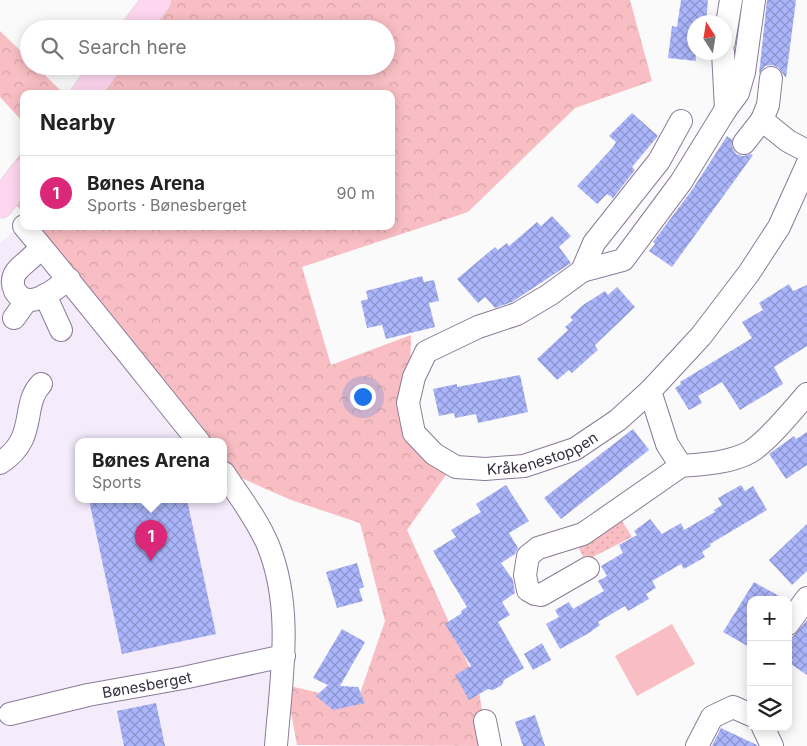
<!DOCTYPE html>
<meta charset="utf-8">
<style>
body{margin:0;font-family:Inter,sans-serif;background:#f2f2f2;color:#222}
.controls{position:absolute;right:15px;bottom:15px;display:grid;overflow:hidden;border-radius:10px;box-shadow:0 2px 12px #0003}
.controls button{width:45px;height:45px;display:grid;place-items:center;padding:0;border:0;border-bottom:1px solid #e0e0e0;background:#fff;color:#222;font:25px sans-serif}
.compass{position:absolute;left:687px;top:15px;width:45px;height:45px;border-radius:50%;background:#fff;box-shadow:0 2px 12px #0003;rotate:348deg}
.you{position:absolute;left:362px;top:396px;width:18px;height:18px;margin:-12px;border:4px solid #fff;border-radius:50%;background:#1a73e8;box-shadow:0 0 0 8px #1a73e833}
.badge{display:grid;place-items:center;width:32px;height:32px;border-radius:50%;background:#db2777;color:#fff;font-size:16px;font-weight:700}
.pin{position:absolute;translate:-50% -41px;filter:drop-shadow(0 1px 2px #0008)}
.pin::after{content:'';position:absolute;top:26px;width:18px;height:15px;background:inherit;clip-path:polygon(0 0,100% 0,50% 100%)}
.popup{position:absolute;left:75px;top:438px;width:152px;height:65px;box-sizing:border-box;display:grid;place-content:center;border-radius:10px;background:#fff;filter:drop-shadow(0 1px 4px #0005);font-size:16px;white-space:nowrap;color:#767676}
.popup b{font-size:19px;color:#222}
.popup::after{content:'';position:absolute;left:50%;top:100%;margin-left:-10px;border:10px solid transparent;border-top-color:#fff}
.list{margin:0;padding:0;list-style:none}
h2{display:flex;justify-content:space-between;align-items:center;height:65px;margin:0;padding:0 20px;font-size:21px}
h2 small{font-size:16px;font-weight:400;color:#767676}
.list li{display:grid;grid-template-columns:32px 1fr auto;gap:15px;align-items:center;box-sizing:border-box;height:75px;padding:0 20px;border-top:1px solid #e0e0e0}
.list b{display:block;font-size:19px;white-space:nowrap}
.list p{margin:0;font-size:16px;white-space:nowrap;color:#767676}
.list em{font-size:16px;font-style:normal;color:#767676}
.icon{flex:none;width:28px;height:28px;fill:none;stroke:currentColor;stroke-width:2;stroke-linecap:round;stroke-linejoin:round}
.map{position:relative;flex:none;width:807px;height:746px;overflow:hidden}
.search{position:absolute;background:#fff;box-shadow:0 2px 12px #0003;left:20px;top:20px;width:375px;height:55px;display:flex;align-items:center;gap:12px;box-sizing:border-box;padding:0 18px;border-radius:28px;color:#767676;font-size:19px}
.panel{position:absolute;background:#fff;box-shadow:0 2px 12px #0003;left:20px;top:90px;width:375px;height:140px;border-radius:10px}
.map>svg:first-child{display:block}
.built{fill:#f4ebfb}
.forest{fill:url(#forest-crowns)}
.park{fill:url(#park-dots)}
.pitch{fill:#f8bec3}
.building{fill:url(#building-cross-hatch)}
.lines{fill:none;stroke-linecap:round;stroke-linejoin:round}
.minor-casing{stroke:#8b7a98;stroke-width:24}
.major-casing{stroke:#d7d5d8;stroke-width:29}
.minor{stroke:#fff;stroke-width:22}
.major{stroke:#fed6ef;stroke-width:28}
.labels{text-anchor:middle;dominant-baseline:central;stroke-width:4.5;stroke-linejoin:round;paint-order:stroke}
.street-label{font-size:15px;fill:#362f3c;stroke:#fff}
</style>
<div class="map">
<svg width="807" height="746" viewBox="0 0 807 746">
<defs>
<pattern id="forest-crowns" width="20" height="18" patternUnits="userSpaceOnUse" patternTransform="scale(1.25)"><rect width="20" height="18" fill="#f8bec3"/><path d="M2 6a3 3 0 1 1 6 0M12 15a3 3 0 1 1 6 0" fill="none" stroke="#d5a4a8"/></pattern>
<pattern id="park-dots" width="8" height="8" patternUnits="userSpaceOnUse" patternTransform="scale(1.25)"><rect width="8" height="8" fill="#f8bec3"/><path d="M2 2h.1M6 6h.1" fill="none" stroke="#d5a4a8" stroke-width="1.8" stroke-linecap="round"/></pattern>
<pattern id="building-cross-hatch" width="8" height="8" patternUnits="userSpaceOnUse" patternTransform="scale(1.25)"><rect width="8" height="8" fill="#abb5fb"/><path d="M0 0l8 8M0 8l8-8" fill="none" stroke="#8c94cc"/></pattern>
</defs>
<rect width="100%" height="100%" fill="#fafafa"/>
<!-- built -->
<path class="built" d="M22 224 199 442H78V500H224V473L278 584 274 746H0V243Z"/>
<!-- forest -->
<g class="forest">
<path d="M150 0H630L652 81 575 108 468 212 302 267 331 365 411 335 409 432 448 472 407 530 478 686 488 746 297 745 286 685 357 702 385 621 360 523 291 500 232 474 224 462V442H209L134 342 35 226H391V94H71L94 66H386V29H125Z"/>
<path d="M0 31 29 59V66H36L62 92 24 94V123L0 97Z"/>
<path d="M24 150V213L16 205 7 171Z"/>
</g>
<!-- park -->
<path class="park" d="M619 516 632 537 585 561 576 542Z"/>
<!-- pitch -->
<path class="pitch" d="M672 624 695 664 637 696 615 656Z"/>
<!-- building -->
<g class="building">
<path d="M681 0H708L706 22H694L696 61 668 58 672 26 677 27Z"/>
<path d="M767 0H796L786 78 779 68 773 65 765 66 759 74Z"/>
<path d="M632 113 658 136 632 167 635 170 613 198 607 194 597 204 577 186 613 147 616 142 609 136Z"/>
<path d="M727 136 732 140V147L736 154 743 156 751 154 753 155 672 267 649 251 655 244 653 242 692 190Z"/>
<path d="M552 216 571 236 559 247 571 263 512 302 495 308 485 297 478 303 457 279 495 247 498 250 507 243 509 246 537 222 541 226Z"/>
<path d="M422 276 424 282 434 280 439 301 429 303 435 327 386 339 382 325 367 328 361 301 368 299 366 291Z"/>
<path d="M789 284 793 291 807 285V346L774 367 783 384 740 410 722 382 698 396 702 403 689 410 675 388 681 384 680 382 752 338 742 322 763 310 759 303Z"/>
<path d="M617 287 635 307 595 345 598 350 592 355 572 373 569 370 557 380 537 359 568 330 565 327 573 320 570 317 583 305 605 291 608 295Z"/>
<path d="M520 375 528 412 478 423 476 414 455 418 454 413 439 416 433 389 457 384V387Z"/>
<path d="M633 429 649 450 561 519 544 498Z"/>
<path d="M807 432V465L786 479 769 454 794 436 796 439Z"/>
<path d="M506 485 529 521 509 533 518 548 515 554 501 563 513 580 515 593 502 602 510 615 498 622 524 668 504 680 502 685 493 690 488 689 469 700 455 675 471 666 445 624 462 613 461 611 467 607 433 551 456 537 451 530 481 512 476 504Z"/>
<path d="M741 485 745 491 753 486 767 510 710 544 711 546 702 552 705 557 684 569 681 564 652 581 656 588 646 594 649 599 628 611 625 606 598 622 600 625 589 633 560 649 546 624 559 617 555 610 569 602 573 609 604 591 598 581 607 576 601 566 623 553 619 545 637 535 634 531 650 519 662 534 681 523 684 530 715 512 714 510 722 505 718 498Z"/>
<path d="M89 500H187L216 634 122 654Z"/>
<path d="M807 524V571L792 585 769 560Z"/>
<path d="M357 563 364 587 359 589 363 601 337 608 326 572Z"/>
<path d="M754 582 786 600H751V648L723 632Z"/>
<path d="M807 620V675L788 662V642Z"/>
<path d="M342 629 365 642 340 686 358 687 365 703 333 710 316 696 328 685 313 678Z"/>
<path d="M542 643 551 660 533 670 524 654Z"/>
<path d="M156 703 165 746H124L117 711Z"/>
<path d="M535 715 545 746H523L515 722Z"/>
<path d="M721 728 757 745V746H712Z"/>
</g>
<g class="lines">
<!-- minor casing -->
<g class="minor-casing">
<g id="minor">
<path d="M724 42 731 0"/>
<path d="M723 52 726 109 738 93 744 72 754 0"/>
<path d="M771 78 768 105 762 120 788 141 807 151"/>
<path id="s1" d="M681 121 659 161 594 243 582 271 549 295 517 314 478 327 426 352 414 377 408 403 414 433 434 454 456 467 485 469 524 466 575 449 618 420 650 391 701 336 749 273 779 227 807 165"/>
<path d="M744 143 762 120"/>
<path d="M24 226C84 298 141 370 199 442"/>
<path d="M38 243V250C32 259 22 264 16 272 12 278 12 285 15 291 29 313 55 289 69 279"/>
<path d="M582 271 623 260 681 182 726 109"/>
<path d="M45 295 61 330"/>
<path d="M14 318 27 300"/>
<path d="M650 391 667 444 681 466C704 464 730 463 750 452 768 441 792 411 807 394"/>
<path d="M0 463C39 438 20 406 41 384"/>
<path d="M224 473C239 496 257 519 268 545 294 609 281 679 276 746"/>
<path d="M588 568 541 595 535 594 528 590 525 575 528 556 538 548 583 534 681 466"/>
<path d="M788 624 807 598"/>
<path id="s2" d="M10 714 88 695 183 678 284 656"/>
<path d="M485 721 490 746"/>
<path d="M763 727 772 746"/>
<path d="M697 746 712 717 733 707 751 715"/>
</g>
</g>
<!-- major casing -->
<g class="major-casing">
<g id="major">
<path d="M135 29 157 0"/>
<path d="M85 94 106 66"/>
<path d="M0 204 24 173"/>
</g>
</g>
<!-- minor -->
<use href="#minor" class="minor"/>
<!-- major -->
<use href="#major" class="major"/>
</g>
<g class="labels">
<!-- street labels -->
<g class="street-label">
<text stroke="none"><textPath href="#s1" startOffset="586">Kråkenestoppen</textPath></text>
<text stroke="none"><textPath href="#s2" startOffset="140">Bønesberget</textPath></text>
</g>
</g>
</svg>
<div class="controls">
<button>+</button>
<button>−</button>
<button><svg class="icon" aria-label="layers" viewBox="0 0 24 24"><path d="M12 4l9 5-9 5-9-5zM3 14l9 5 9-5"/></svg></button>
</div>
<svg class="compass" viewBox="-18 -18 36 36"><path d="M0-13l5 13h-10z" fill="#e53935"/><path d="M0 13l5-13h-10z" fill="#767676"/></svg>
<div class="you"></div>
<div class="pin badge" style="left:151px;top:561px">1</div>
<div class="popup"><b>Bønes Arena</b>Sports</div>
<div class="search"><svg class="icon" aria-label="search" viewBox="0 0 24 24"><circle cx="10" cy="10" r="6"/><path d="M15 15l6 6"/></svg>Search here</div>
<section class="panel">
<h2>Nearby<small></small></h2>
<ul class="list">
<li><span class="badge">1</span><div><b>Bønes Arena</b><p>Sports · Bønesberget</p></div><em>90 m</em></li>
</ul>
</section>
</div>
